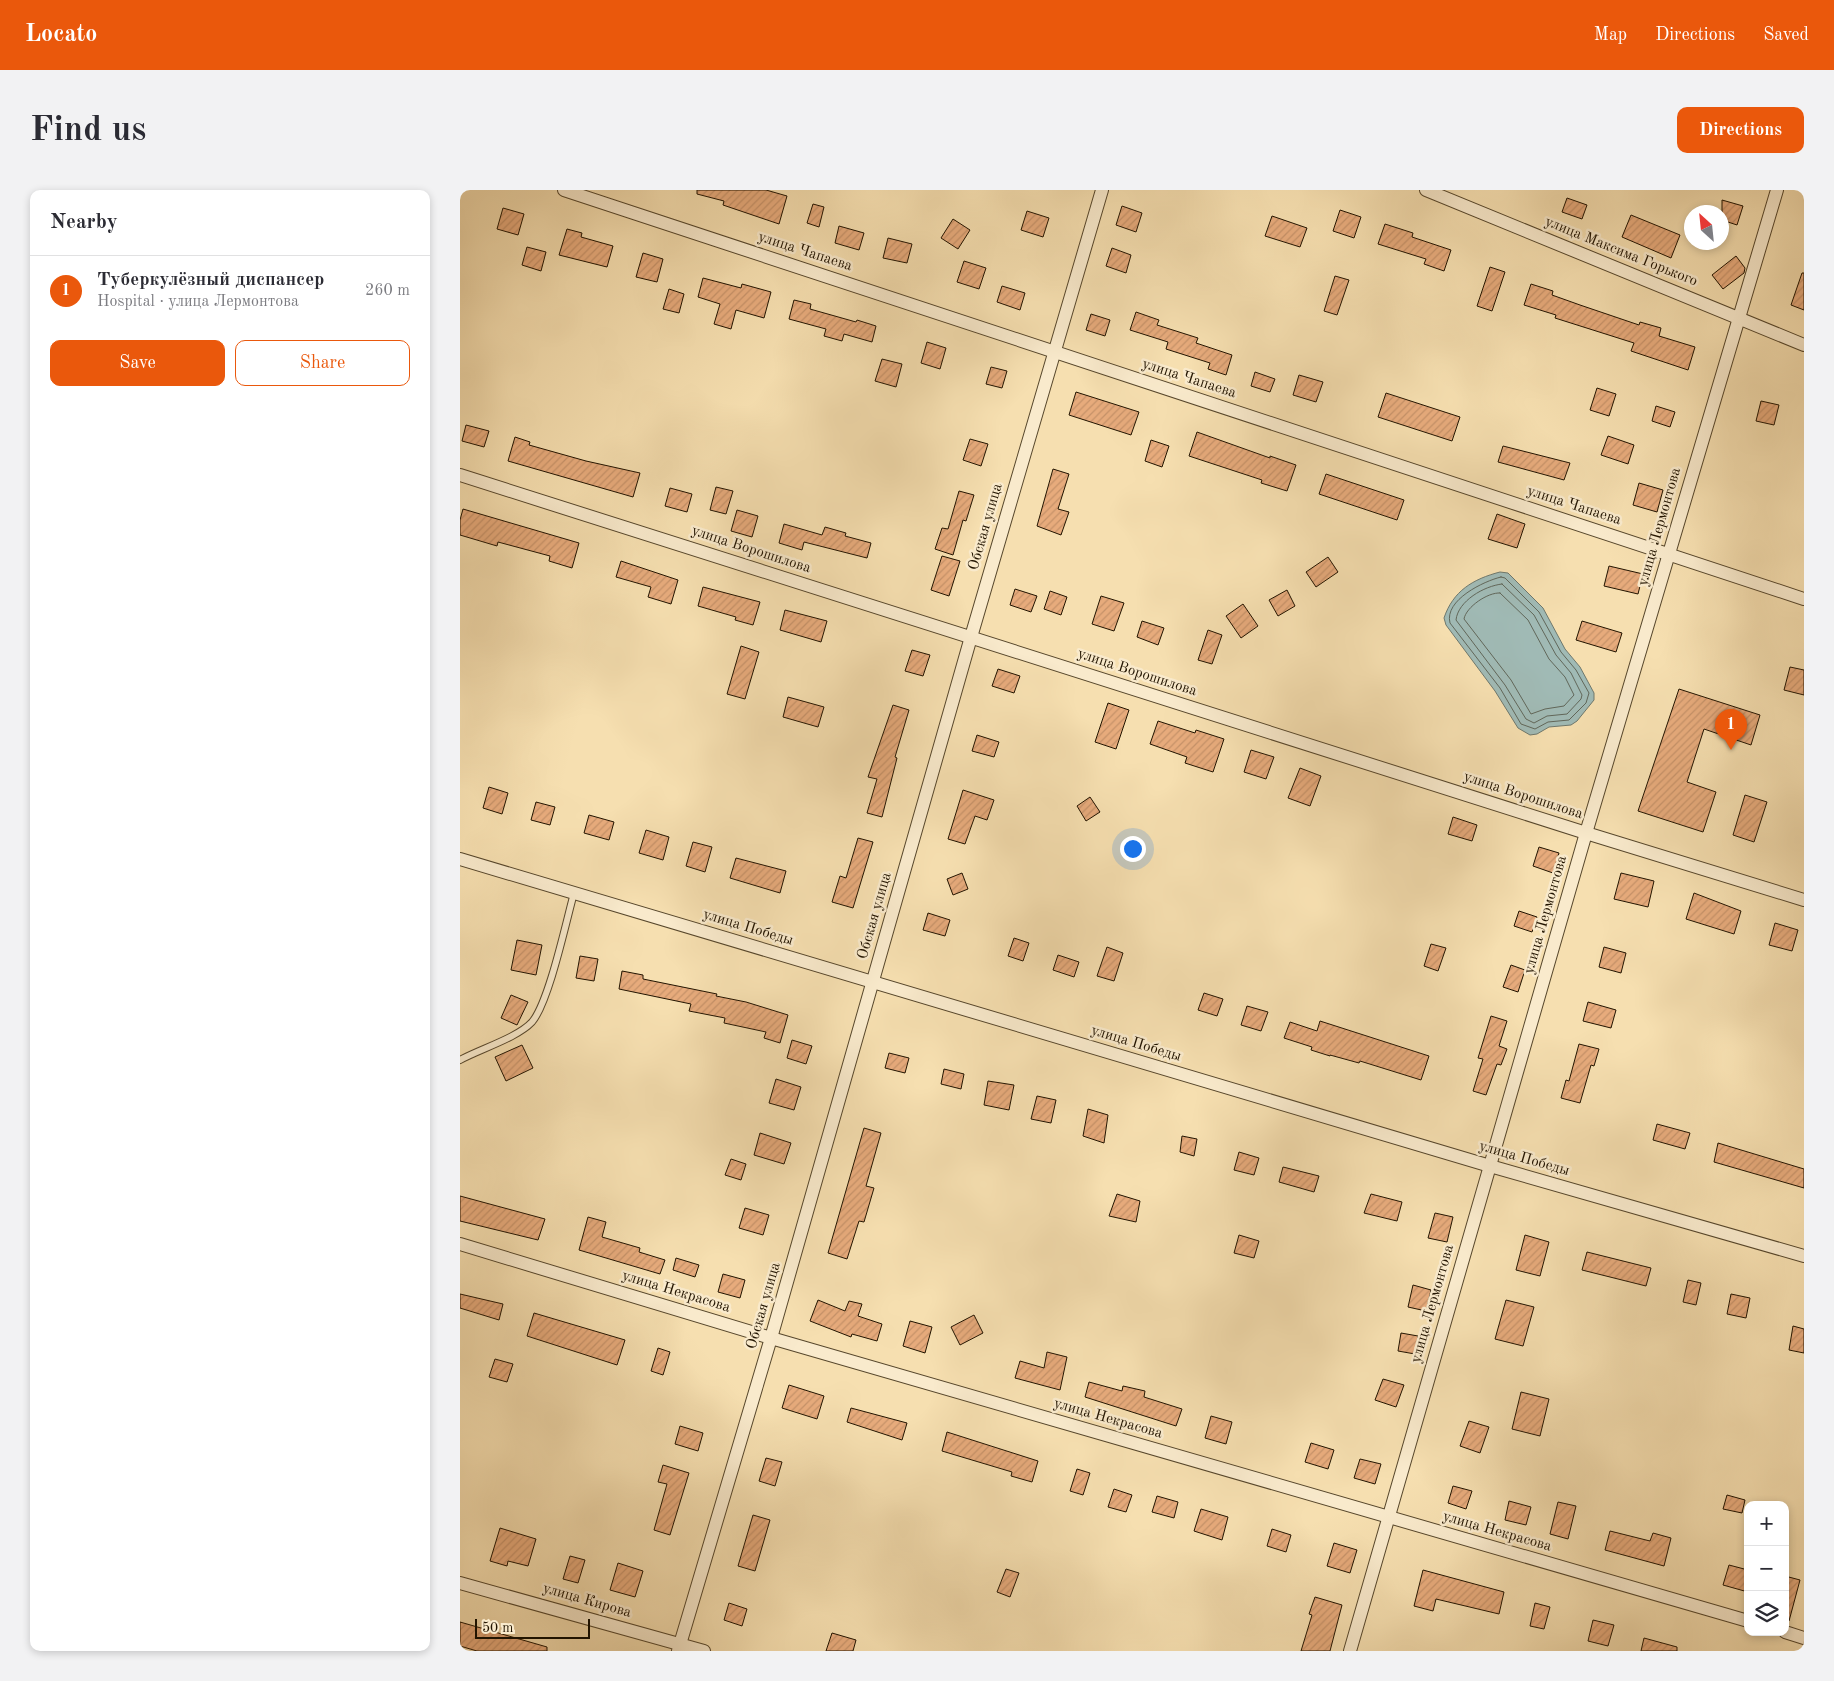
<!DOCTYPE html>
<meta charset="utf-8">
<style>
body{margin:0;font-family:"Old Standard TT",serif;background:#f2f2f3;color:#2b2b33}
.controls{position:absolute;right:15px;bottom:15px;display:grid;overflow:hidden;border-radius:10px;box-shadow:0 2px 8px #0003}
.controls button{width:45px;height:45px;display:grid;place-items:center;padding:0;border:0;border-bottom:1px solid #e1e1e2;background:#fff;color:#2b2b33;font:25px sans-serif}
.compass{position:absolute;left:1224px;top:15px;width:45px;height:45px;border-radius:50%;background:#fff;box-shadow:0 2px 8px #0003;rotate:333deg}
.scale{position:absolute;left:15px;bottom:12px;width:115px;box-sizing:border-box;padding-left:5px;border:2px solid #221400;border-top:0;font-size:14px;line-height:18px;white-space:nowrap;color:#221400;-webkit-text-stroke:4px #f9eacc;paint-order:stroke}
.you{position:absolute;left:672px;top:658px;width:18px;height:18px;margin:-12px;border:4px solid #fff;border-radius:50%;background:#1a73e8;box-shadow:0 0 0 8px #1a73e833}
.badge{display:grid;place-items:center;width:32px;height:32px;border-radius:50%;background:#ea580c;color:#fff;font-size:16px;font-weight:700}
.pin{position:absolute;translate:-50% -41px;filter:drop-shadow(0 1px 2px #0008)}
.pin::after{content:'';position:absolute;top:26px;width:18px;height:15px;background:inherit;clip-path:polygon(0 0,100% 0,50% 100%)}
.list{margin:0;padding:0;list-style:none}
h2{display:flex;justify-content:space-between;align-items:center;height:65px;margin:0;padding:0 20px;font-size:21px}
h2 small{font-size:16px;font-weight:400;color:#7c7c81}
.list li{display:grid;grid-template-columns:32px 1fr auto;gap:15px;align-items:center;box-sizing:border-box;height:70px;padding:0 20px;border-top:1px solid #e1e1e2}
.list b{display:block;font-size:19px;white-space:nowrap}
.list p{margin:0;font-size:16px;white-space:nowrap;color:#7c7c81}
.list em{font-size:16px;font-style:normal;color:#7c7c81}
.actions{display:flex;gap:10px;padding:15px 20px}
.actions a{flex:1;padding:11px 0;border:1px solid #ea580c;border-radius:10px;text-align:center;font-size:18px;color:#ea580c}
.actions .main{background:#ea580c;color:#fff}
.icon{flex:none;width:28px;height:28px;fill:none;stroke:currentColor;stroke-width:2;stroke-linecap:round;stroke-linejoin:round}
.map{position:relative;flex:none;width:1344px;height:1461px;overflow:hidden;border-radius:10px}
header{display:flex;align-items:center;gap:30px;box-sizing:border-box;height:70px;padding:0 25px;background:#ea580c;color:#fff}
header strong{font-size:24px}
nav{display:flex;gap:28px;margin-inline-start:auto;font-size:18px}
.intro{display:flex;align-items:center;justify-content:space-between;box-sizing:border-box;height:120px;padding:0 30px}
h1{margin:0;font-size:35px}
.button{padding:12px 22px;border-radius:10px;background:#ea580c;color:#fff;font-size:18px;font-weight:700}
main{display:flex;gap:30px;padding:0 30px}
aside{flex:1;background:#fff;border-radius:10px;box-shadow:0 2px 8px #0003}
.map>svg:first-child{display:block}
.water{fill:#a0bab5;stroke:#6e786d}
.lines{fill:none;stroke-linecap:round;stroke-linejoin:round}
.shore{stroke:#61675a;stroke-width:1}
.building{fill:url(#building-hatch);stroke:#221400}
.service-casing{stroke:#57472c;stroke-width:8}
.minor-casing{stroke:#57472c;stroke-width:14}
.service{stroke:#f9eacc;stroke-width:6}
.minor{stroke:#f9eacc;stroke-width:12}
.labels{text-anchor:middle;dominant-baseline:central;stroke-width:5;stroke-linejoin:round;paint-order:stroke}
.street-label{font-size:15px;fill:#221400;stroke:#f9eacc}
</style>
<header>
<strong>Locato</strong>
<nav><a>Map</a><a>Directions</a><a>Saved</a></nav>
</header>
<div class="intro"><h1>Find us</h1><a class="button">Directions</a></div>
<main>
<aside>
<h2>Nearby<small></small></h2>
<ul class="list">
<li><span class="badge">1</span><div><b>Туберкулёзный диспансер</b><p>Hospital · улица Лермонтова</p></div><em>260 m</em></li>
</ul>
<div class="actions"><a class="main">Save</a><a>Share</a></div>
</aside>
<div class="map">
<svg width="1344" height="1461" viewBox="0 0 1344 1461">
<defs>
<pattern id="building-hatch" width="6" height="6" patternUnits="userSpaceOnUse" patternTransform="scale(1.25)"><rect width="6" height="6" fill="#e7ab7c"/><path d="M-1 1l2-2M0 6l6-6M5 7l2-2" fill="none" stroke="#c69269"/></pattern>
</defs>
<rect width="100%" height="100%" fill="#f6dfb0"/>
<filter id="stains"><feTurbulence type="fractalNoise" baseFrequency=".004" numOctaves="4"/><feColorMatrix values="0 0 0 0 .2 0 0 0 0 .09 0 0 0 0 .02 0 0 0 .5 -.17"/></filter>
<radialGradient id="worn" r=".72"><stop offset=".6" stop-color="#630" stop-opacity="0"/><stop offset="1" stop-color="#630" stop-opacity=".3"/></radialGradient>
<!-- water -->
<path class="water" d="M1040 382 1048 383 1083 418 1105 459 1120 477 1134 503V510L1117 531 1111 535 1089 537 1077 544 1070 545 1058 538 1035 501 986 435 984 428C993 401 1013 389 1040 382Z"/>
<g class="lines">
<!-- shore -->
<g class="shore">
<path d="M1041 387 1045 388 1079 422 1101 462 1116 480 1129 503 1126 513 1109 530 1088 532 1075 539 1061 534 1040 498 990 433C984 410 1024 391 1041 387Z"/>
<path d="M1042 394 1074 425 1096 465 1111 483 1122 505 1121 509 1107 524 1087 526 1074 533 1066 529 1045 495 996 430C998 411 1024 396 1042 394Z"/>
<path d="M1040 403 1068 430 1089 469 1105 487 1114 505 1104 516 1085 519 1071 524 1051 490 1004 429C1006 417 1028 402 1040 403Z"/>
</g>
</g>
<!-- building -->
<g class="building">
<path d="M237 0H306L327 6 319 34 263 15 264 11 237 4Z"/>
<path d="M1107 8 1127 15 1122 29 1102 22Z"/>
<path d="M1262 10 1283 16 1277 35 1262 30Z"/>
<path d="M353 14 364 17 359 37 347 33Z"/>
<path d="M662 16 682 23 676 42 656 35Z"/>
<path d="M43 18 64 24 58 45 37 39Z"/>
<path d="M880 20 901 27 894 48 873 41Z"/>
<path d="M567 21 589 28 583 47 561 40Z"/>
<path d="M1171 25 1220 45 1211 68 1162 47Z"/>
<path d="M812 26 847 38 840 57 805 46Z"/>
<path d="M493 29 510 40 498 59 481 48Z"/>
<path d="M925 34 953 43 952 47 991 60 984 81 964 74 966 69 918 54Z"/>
<path d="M379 36 404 43 399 60 375 53Z"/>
<path d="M107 39 122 43 121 47 153 56 147 77 99 65Z"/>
<path d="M428 48 452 54 447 73 423 68Z"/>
<path d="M67 57 86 62 81 81 62 75Z"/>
<path d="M652 58 671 65 666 83 646 76Z"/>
<path d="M183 63 203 69 197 92 176 87Z"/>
<path d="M1276 66 1285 78 1284 83 1263 99 1252 85Z"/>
<path d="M504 71 526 78 519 99 497 92Z"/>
<path d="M1030 77 1045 82 1032 121 1017 116Z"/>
<path d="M1342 83H1344V120L1331 115Z"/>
<path d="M875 86 889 90 877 125 864 121Z"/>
<path d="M243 88 281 98 282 94 311 102 304 128 276 120 271 139 254 134 260 114 238 107Z"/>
<path d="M1071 94 1093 101 1092 105 1120 115 1179 135 1180 132 1201 138 1199 146 1235 157 1228 180 1171 161 1174 153 1095 128 1096 125 1064 115Z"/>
<path d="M542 96 565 103 560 120 537 112Z"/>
<path d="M209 99 224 104 219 123 203 119Z"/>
<path d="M334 110 351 114 350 119 396 132 397 130 416 136 412 152 384 144 382 151 364 146 366 139 329 129Z"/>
<path d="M676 122 699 130 697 135 738 148 736 153 772 165 766 185 748 179 750 173 706 159 708 152 670 140Z"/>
<path d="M631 124 650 130 645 146 626 140Z"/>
<path d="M467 152 486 158 480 179 461 173Z"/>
<path d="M422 169 442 174 436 197 415 191Z"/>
<path d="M531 177 547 181 542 198 526 194Z"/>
<path d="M795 182 815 189 810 202 791 196Z"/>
<path d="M839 185 863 192 856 212 833 205Z"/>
<path d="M1137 198 1156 204 1149 226 1130 220Z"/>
<path d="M616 202 679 222 671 245 609 225Z"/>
<path d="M926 203 1000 227 992 251 918 227Z"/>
<path d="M1301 211 1319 215 1314 235 1296 231Z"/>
<path d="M1196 216 1215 222 1210 237 1192 231Z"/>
<path d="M6 235 29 241 24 257 2 251Z"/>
<path d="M737 242 810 268V266L836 275 827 301 801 293 802 290 729 266Z"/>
<path d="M1148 246 1174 255 1168 274 1141 265Z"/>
<path d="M55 247 70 252 69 255 126 271 180 283 173 307 48 271Z"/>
<path d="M510 249 528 254 521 276 503 270Z"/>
<path d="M691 250 709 256 702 277 685 271Z"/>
<path d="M1043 256 1110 273 1104 290 1038 272Z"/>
<path d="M593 279 609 284 598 319 609 322 601 345 577 336Z"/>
<path d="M866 284 944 310 937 330 859 304Z"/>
<path d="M1179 293 1203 300 1197 322 1173 315Z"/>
<path d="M256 297 273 301 266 324 250 320Z"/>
<path d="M210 298 232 304 227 322 205 316Z"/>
<path d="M499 301 514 305 506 331 503 330 493 365 475 359 482 338 488 339Z"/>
<path d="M3 319 119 353 112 378 89 371 90 366 38 352 37 356 0 345V330Z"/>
<path d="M277 320 298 326 292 347 271 341Z"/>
<path d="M1037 324 1065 334 1057 358 1028 349Z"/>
<path d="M324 334 362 345 365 337 386 343 385 346 411 353 407 368 344 352 342 360 319 353Z"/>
<path d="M482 366 500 371 489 406 471 400Z"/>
<path d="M868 367 878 382 856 397 846 382Z"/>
<path d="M161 371 218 390 211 414 188 407 191 397 156 387Z"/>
<path d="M1149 376 1183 384 1178 404 1144 396Z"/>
<path d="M243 397 300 412 293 435 275 430 276 427 238 416Z"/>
<path d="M555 399 577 406 571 422 550 415Z"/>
<path d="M827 400 835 416 818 426 809 410Z"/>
<path d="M590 401 607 407 601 425 584 419Z"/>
<path d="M641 406 664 413 654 441 632 434Z"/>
<path d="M783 414 798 436 781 448 766 426Z"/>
<path d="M325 420 367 431 361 452 320 440Z"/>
<path d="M682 431 704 438 698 455 677 447Z"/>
<path d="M1122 431 1162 443 1156 462 1116 450Z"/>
<path d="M748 440 762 445 752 474 738 470Z"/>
<path d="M281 456 299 462 285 509 267 504Z"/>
<path d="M452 460 470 465 463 486 445 481Z"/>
<path d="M1330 477 1344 480V505L1324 500Z"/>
<path d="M538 479 560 486 554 503 532 496Z"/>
<path d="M1219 499 1300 525 1291 555 1244 539 1227 592 1256 602 1243 642 1178 621Z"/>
<path d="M328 507 364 517 358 537 323 527Z"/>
<path d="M648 513 669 520 656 559 635 552Z"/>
<path d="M433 515 449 520 435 567 437 568 422 627 407 623 417 589 408 587Z"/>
<path d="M698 531 735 543 736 540 764 549 753 582 725 573 727 567 690 554Z"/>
<path d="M517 545 539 552 534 567 512 561Z"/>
<path d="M791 560 814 567 806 589 784 582Z"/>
<path d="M840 578 861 586 850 616 828 608Z"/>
<path d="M29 597 48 603 42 624 23 618Z"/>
<path d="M503 600 534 610 527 630 515 626 505 654 488 649Z"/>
<path d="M1285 605 1307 612 1294 652 1273 645Z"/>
<path d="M630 607 640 622 626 631 617 616Z"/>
<path d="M76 612 95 617 90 635 71 630Z"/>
<path d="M129 625 154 632 149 650 124 643Z"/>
<path d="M993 627 1017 635 1012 651 988 644Z"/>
<path d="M186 640 209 647 203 670 179 663Z"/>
<path d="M398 648 413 652 393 718 372 712 380 686 386 688Z"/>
<path d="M233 652 252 657 245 682 226 676Z"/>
<path d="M1079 657 1099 663 1093 683 1073 676Z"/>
<path d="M276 668 326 681 320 703 270 688Z"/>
<path d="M502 683 508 699 493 705 487 689Z"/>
<path d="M1161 683 1194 691 1188 717 1154 709Z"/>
<path d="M1234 703 1281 721 1274 744 1226 729Z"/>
<path d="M1059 721 1077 727 1072 742 1054 736Z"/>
<path d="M468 723 490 730 485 746 463 740Z"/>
<path d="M1315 733 1338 740 1332 761 1309 755Z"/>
<path d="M554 748 569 753 563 771 548 766Z"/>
<path d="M57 750 82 755 76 785 51 780Z"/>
<path d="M971 754 986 758 978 781 964 776Z"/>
<path d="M647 757 663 763 654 791 637 786Z"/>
<path d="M1144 757 1166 763 1161 783 1139 777Z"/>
<path d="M598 765 619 772 614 787 593 780Z"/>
<path d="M120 766 138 769 134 791 116 788Z"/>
<path d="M1051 775 1065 780 1058 802 1043 797Z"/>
<path d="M162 781 183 785V789L257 804 256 806 286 812 328 825 320 853 304 848 306 842 264 833 265 828 229 821 231 814 159 799Z"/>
<path d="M744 803 763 809 757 826 738 820Z"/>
<path d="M51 805 68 812 57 835 41 828Z"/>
<path d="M1128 812 1156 820 1151 838 1123 831Z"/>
<path d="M787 816 808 822 801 841 781 835Z"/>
<path d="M1031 826 1047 831 1039 856 1047 859 1041 875 1037 874 1026 905 1013 901 1023 869 1018 868Z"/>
<path d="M860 831 969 866 961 890 900 871 899 873 870 865V866L851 860 852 857 824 848 830 832 857 841Z"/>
<path d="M332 850 352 856 346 874 327 868Z"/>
<path d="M1119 854 1139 859 1134 876 1131 875 1120 913 1101 908 1106 890 1109 891Z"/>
<path d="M62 855 73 878 46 891 35 867Z"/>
<path d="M429 863 449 868 445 883 425 878Z"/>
<path d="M484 879 504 884 501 899 481 894Z"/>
<path d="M316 889 341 897 334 920 309 913Z"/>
<path d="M528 891 554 895 549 920 524 915Z"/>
<path d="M577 906 596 910 591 933 571 929Z"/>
<path d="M628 919 648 925 644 953 623 946Z"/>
<path d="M1197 934 1230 943 1225 959 1193 950Z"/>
<path d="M404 938 421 943 406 996 414 998 404 1032 399 1031 387 1069 368 1063Z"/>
<path d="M300 943 331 953 324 974 294 965Z"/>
<path d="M722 946 737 949 734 966 720 962Z"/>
<path d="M1258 953 1344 979V998L1254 972Z"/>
<path d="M779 962 799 968 794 985 774 980Z"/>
<path d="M271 969 286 974 281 990 265 985Z"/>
<path d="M823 977 859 986 854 1002 819 992Z"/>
<path d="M657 1004 680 1011 676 1032 649 1026Z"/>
<path d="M911 1004 942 1012 937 1031 904 1023Z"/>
<path d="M0 1006 85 1029 78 1050 0 1031Z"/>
<path d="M285 1018 309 1025 303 1045 279 1038Z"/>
<path d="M975 1023 993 1027 987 1052 968 1048Z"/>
<path d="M128 1027 146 1032 142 1047 180 1058 179 1062 205 1070 200 1084 119 1060Z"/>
<path d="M779 1045 799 1051 794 1068 774 1063Z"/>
<path d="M1065 1045 1089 1052 1080 1086 1056 1080Z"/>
<path d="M1127 1062 1191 1078 1186 1096 1122 1080Z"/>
<path d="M216 1068 239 1075 235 1087 213 1080Z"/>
<path d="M263 1084 285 1090 280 1108 258 1102Z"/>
<path d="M1228 1090 1241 1093 1236 1115 1223 1112Z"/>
<path d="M953 1095 971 1100 966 1121 948 1117Z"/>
<path d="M0 1104 43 1114 39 1130 0 1118Z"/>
<path d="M1271 1104 1290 1108 1286 1128 1267 1124Z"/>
<path d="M358 1110 385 1121 389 1111 402 1114 398 1126 422 1134 417 1151 392 1144 391 1147 350 1131Z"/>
<path d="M1046 1110 1074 1117 1063 1156 1035 1149Z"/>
<path d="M74 1123 165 1150 157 1175 67 1146Z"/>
<path d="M514 1125 523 1143 500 1155 491 1137Z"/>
<path d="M450 1131 472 1137 465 1163 443 1156Z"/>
<path d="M1333 1136 1344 1139V1163L1329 1160Z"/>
<path d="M941 1143 958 1146 955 1164 938 1161Z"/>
<path d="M198 1158 210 1162 203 1185 191 1181Z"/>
<path d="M587 1162 607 1167 600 1200 555 1188 560 1171 584 1178Z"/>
<path d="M35 1169 53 1174 47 1192 29 1187Z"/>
<path d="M923 1189 944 1195 936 1217 915 1210Z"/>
<path d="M629 1192 662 1201 663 1196 685 1201 684 1207 722 1219 716 1236 625 1207Z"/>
<path d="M329 1195 364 1206 357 1229 322 1218Z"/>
<path d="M1061 1202 1089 1209 1080 1246 1052 1239Z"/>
<path d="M391 1218 447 1233 442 1250 387 1232Z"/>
<path d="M751 1226 772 1232 766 1254 745 1248Z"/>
<path d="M1009 1231 1029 1237 1020 1263 1000 1256Z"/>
<path d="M220 1236 243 1243 238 1261 215 1254Z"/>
<path d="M487 1242 578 1271 572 1292 551 1286 552 1282 482 1261Z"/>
<path d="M851 1253 874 1260 868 1279 845 1272Z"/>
<path d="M306 1268 322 1272 315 1296 299 1291Z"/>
<path d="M900 1269 921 1274 915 1294 894 1288Z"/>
<path d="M203 1275 229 1283 210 1345 194 1340 207 1294 198 1292Z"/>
<path d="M617 1279 630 1283 623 1305 610 1301Z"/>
<path d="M993 1296 1012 1301 1006 1319 988 1313Z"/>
<path d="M654 1299 672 1305 666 1322 648 1317Z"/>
<path d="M1267 1305 1285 1310 1282 1323 1263 1319Z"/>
<path d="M697 1306 718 1312 714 1328 692 1322Z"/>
<path d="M1049 1311 1071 1317 1066 1335 1045 1330Z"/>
<path d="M1098 1312 1116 1316 1108 1349 1090 1344Z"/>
<path d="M741 1319 768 1327 762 1350 734 1341Z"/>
<path d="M293 1325 310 1330 295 1381 278 1376Z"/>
<path d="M40 1338 76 1349 68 1376 48 1371 47 1376 30 1371Z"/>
<path d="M812 1339 831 1345 826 1362 807 1356Z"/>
<path d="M1150 1341 1190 1351 1193 1343 1211 1348 1204 1376 1145 1360Z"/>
<path d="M874 1353 897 1360 890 1383 867 1376Z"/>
<path d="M110 1366 125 1370 118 1393 103 1389Z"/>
<path d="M158 1373 183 1381 175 1407 150 1400Z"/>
<path d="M1269 1375 1288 1380V1402L1263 1395Z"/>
<path d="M546 1379 559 1383 550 1407 537 1402Z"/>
<path d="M963 1380 1044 1402 1039 1424 976 1409 973 1421 954 1416Z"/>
<path d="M1325 1386 1340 1390 1329 1431 1325 1430Z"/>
<path d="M855 1407 882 1415 870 1461H841L852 1425 849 1424Z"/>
<path d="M269 1413 287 1419 282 1436 264 1430Z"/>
<path d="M1075 1413 1090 1417 1084 1439 1070 1436Z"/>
<path d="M1133 1430 1154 1435 1148 1456 1128 1451Z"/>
<path d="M0 1432 87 1457V1461H17L0 1456Z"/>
<path d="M372 1443 396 1450 393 1461H366Z"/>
<path d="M1184 1448 1217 1457V1461H1181Z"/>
</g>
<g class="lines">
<!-- service casing -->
<g class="service-casing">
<path id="service" d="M0 870C20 859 57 848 72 832 89 812 106 732 114 703"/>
</g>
<!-- minor casing -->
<g class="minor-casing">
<g id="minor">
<path d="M104 0 1344 409"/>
<path d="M966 0 1344 155"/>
<path d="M0 285 1126 643 1344 710"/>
<path d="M0 669 1030 976 1344 1066"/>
<path d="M0 1054 311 1148 1288 1431"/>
<path d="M0 1393 244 1461"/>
<path d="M1325 1442 1344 1448"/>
<path d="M218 1461 311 1148 511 447 642 0"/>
<path d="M890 1461 1126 643 1317 0"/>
</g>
</g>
<!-- service -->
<use href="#service" class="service"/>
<!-- minor -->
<use href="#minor" class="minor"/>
</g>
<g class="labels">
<!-- street labels -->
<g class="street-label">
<text transform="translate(345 62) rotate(18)">улица Чапаева</text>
<text transform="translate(1161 62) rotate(22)">улица Максима Горького</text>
<text transform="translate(729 189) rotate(18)">улица Чапаева</text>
<text transform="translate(1114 316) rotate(18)">улица Чапаева</text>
<text transform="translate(526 337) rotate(-74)">Обская улица</text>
<text transform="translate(1200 337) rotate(-74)">улица Лермонтова</text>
<text transform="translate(291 360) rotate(18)">улица Ворошилова</text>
<text transform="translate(677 483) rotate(18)">улица Ворошилова</text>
<text transform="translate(1063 606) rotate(18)">улица Ворошилова</text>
<text transform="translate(1086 725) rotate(-74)">улица Лермонтова</text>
<text transform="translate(415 726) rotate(-74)">Обская улица</text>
<text transform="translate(288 738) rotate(17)">улица Победы</text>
<text transform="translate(676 854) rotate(17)">улица Победы</text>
<text transform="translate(1064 969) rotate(16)">улица Победы</text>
<text transform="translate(216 1102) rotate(17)">улица Некрасова</text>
<text transform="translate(973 1114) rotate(-74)">улица Лермонтова</text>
<text transform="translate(304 1116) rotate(-74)">Обская улица</text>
<text transform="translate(648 1229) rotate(16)">улица Некрасова</text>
<text transform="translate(1037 1342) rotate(16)">улица Некрасова</text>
<text transform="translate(127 1411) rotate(16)">улица Кирова</text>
</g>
</g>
<rect width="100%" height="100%" filter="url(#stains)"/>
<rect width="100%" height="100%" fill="url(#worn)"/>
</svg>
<div class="controls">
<button>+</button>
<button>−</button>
<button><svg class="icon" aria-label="layers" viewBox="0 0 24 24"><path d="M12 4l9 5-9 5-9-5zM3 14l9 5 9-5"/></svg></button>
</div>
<svg class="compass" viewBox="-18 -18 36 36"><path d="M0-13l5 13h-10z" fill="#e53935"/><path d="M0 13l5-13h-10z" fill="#7c7c81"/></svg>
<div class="scale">50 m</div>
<div class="you"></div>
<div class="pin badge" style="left:1271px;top:560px">1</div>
</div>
</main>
